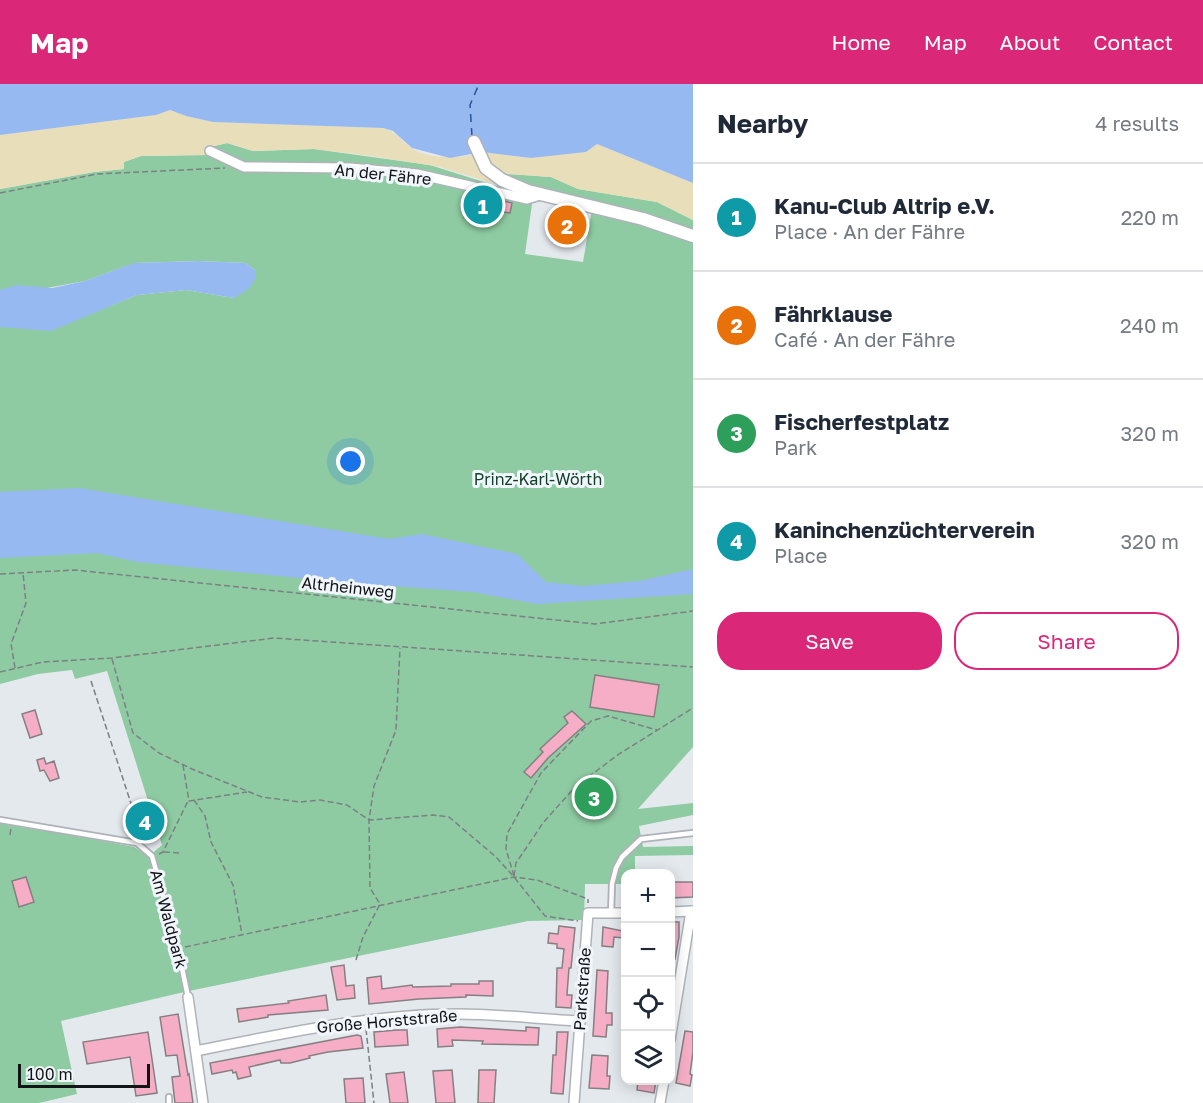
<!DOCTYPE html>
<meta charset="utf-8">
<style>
body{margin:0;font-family:"Golos Text",sans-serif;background:#f2f2f3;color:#1f2937}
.controls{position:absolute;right:18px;bottom:18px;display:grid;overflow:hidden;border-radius:12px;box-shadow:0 3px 15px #0003}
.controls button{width:54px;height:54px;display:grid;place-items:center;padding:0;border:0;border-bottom:2px solid #e0e1e3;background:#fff;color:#1f2937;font:30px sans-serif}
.scale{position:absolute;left:18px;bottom:15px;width:132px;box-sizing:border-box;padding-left:6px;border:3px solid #121416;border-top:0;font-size:16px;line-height:21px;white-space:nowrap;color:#121416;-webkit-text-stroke:4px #f1f6fc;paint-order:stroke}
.you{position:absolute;left:351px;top:378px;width:21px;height:21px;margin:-15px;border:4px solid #fff;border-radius:50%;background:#1a73e8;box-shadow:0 0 0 9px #1a73e833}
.badge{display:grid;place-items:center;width:39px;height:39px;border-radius:50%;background:#db2777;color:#fff;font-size:20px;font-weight:700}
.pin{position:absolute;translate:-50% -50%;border:3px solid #fff;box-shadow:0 2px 6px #0006}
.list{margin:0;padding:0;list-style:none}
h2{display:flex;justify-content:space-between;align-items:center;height:78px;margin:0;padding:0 24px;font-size:26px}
h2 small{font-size:20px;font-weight:400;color:#747a83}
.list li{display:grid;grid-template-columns:39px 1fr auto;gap:18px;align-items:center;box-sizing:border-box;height:108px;padding:0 24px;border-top:2px solid #e0e1e3}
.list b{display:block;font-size:22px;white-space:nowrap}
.list p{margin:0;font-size:20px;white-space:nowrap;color:#747a83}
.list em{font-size:20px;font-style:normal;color:#747a83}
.actions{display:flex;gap:12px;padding:18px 24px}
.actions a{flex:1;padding:14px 0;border:2px solid #db2777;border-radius:24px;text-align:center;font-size:21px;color:#db2777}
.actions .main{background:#db2777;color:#fff}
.icon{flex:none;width:33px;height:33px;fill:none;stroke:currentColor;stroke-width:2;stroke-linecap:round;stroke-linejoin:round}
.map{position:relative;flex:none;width:693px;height:1019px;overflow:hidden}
header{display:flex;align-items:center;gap:36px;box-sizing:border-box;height:84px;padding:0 30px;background:#db2777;color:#fff}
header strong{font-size:28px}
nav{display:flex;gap:33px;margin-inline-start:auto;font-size:21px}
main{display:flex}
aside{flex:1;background:#fff}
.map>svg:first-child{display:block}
.green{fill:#8ecba2;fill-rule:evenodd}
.sand{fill:#e8dfba}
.water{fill:#97b9f1}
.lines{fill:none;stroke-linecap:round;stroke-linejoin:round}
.ferry{stroke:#2b5496;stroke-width:1.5;stroke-dasharray:8 6;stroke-linecap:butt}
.building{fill:#f6aec6;stroke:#867f81;stroke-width:1.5}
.service-casing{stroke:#afb3b9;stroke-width:8}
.minor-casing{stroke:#afb3b9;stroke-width:12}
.tertiary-casing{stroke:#afb3b9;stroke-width:15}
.path{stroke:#7c8083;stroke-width:1.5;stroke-dasharray:6 3;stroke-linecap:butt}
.service{stroke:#fff;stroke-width:4.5}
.minor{stroke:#fff;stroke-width:9}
.tertiary{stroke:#fff;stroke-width:12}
.labels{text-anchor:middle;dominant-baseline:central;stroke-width:6;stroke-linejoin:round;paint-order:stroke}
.street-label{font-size:16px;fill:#121416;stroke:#f1f6fc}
.park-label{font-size:16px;fill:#114126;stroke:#f1f6fc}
</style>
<header>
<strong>Map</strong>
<nav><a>Home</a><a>Map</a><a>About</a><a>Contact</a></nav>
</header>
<main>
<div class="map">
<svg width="693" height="1019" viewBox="0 0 693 1019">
<rect width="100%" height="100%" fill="#e4e9ee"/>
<!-- green -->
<g class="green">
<path d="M227 59 253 67 314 65 430 81 519 109 452 93 451 101 532 120 525 170 583 178 592 125 693 155V663L638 725 693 719V731L639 742 643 763 693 762V771L635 772V789L626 790 625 800H585L584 836 528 837 184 908 61 937 77 1010 39 1019H0V733L20 736 21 741 134 763 149 772 162 761 107 587 75 595 72 586 38 590 0 600V105L94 88 123 85 124 78 141 72 208 71 210 63ZM198 177 246 179 256 187 234 214 186 206 137 211 110 222 47 204 85 197 135 179Z"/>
<path d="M497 85 507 90 551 93 578 105 657 118 693 136V148L513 97Z"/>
</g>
<!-- sand -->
<g class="sand">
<path d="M170 26 186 32 213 38 383 44C396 48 400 55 410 63 425 75 454 74 472 71L484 89 499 101 440 83 371 72 314 65 253 67 227 59 210 63 208 71 141 72 124 78V85L94 88 0 105V51L156 31Z"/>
<path d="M597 60 693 99V136L657 118 578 105 551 93 507 90 496 86 482 68 531 74Z"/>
</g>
<!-- water -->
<g class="water">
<path d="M0 0H693V99L597 60 586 68 531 74 482 68 450 74 412 64 393 47 383 44 213 38 186 32 170 26 156 31 0 51Z"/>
<path d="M198 177 246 179 256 187C256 202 246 207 234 214L186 206 137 211 51 247 0 243V206L17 201 52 204 85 197 134 179Z"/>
<path d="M79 404 389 455 422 450 517 470 546 498 583 502 639 497 693 485V510L537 520 473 508 339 498 137 478 97 469 0 474V408Z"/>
</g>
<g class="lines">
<!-- ferry -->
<path class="ferry" d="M472 52 470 21 479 0"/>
</g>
<!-- building -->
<g class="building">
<path d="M468 109 512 119 510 129 498 127 496 138 464 133Z"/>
<path d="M595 591 659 601 654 633 590 623Z"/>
<path d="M35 626 42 650 30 654 22 630Z"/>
<path d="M572 627 586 640 548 674 531 694 524 688 543 668 540 665 568 639 564 633Z"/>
<path d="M44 674 46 680 54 677 59 694 50 697 44 686 40 687 37 676Z"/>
<path d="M148 722 156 747 143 751 135 727Z"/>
<path d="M26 793 34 818 19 823 12 797Z"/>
<path d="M670 798H693V813L670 814Z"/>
<path d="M670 838H679V853L675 875H670Z"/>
<path d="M559 842 575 844 571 884H569L568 897 567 911H572L571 924 556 923 557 884H562L564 865 557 864V860L548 859 549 849 558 850Z"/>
<path d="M603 843 623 847V854L614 853 613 863 602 862Z"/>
<path d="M344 881 346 902 354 901 355 914 337 916 331 883Z"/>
<path d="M597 886 608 887 606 929H612V941H607L606 953 593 952Z"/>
<path d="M381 892 382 905 412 901 413 903 451 902V900H479V897H493V912L466 911V913L419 915 369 920 367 894Z"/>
<path d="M326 911 328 926 268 931V933L239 938 237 925 289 919 288 917Z"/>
<path d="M178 930 188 991 189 990 193 1019H175L172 993 180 992 177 971 166 972 160 933Z"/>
<path d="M460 943 526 947V943L539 944 538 961 482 960 483 957 452 956 453 962 438 963 437 945Z"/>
<path d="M397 946H407L408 961 375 963 374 948Z"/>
<path d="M685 947 693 948V968L690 990 692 991 690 1002 676 999Z"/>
<path d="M148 948 157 1009 136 1012 130 973 87 980 83 958Z"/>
<path d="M557 948H568L563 1010 551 1009 553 971H556Z"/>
<path d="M357 951 361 952 363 964 328 968 309 972 310 974 290 979H281L280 976 249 983 251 992 238 995 236 988 233 989 232 986 212 990 210 979Z"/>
<path d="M592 971 608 972 607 992H610L609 1005 589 1004Z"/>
<path d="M452 986 455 1019H436L433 987Z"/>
<path d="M479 986H496L494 1019H478Z"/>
<path d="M404 988 408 1019H390L386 990Z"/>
<path d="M363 994 365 1019H346L344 995Z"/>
<path d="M638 996 656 997 654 1009 637 1006Z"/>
</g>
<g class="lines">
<!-- service casing -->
<g class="service-casing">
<g id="service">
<path d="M0 736 137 759 152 772 178 865 188 913"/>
<path d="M611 829 612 800 616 784 622 773 641 755 693 749"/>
<path d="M169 1013V1019"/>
</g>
</g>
<!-- minor casing -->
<g class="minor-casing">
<g id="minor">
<path d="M210 67 244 83 350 84 417 90 527 115 540 111"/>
<path d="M670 828 693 827"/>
<path d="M188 913 203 1019"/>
<path d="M670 956 691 827"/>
<path d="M196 967C282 950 369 930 457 930 498 930 539 935 580 937"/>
<path d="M574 1019 588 829H626"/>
<path d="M660 1019 664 996"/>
</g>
</g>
<!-- tertiary casing -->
<g class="tertiary-casing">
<path id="tertiary" d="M474 58 486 84 502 96 528 107 643 135 693 152"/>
</g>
<!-- path -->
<g class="path">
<path d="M0 109 97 90 225 84"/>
<path d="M0 490 75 486 595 540 693 527"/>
<path d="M112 575 133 649 159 669 192 685 262 713 300 718 320 716 347 721 369 736 433 731 449 733 496 773 514 793 545 832 578 837"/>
<path d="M15 584 11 560 26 519 23 489"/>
<path d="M0 588 43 578 112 574 274 554 693 583"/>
<path d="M91 597 142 753"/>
<path d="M183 681 189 717 247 708"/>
<path d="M194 716 205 732 211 758 233 801 242 851"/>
<path d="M10 751 11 744"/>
<path d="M164 768 180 769"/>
<path d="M159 770 163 768 188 717"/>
<path d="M514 792 506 765 507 750 541 689 591 637 608 632 657 646"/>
<path d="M514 792 516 779 543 739 575 703 619 670 693 624"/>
<path d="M185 863 514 793 537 796 588 815V819"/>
<path d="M356 876 363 853 380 820 370 804 369 736 374 702 396 646 400 564"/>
<path d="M366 945 374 1019"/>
</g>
<!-- service -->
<use href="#service" class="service"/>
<!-- minor -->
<use href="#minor" class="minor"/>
<!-- tertiary -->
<use href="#tertiary" class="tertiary"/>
</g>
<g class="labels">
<!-- street labels -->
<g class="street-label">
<text transform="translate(383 90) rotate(6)">An der Fähre</text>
<text transform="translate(348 503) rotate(6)">Altrheinweg</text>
<text transform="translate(169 835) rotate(75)">Am Waldpark</text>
<text transform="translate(582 905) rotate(-86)">Parkstraße</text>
<text transform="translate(387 937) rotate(-5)">Große Horststraße</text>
</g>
<!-- park labels -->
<g class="park-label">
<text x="538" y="395">Prinz-Karl-Wörth</text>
</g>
</g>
</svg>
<div class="controls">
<button>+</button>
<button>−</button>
<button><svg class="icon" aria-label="locate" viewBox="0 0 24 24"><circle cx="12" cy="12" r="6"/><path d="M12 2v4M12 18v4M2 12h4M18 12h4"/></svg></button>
<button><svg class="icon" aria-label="layers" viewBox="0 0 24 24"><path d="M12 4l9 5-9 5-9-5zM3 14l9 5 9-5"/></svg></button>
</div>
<div class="scale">100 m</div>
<div class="you"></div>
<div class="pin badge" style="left:483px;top:121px;background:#0f9aa8">1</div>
<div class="pin badge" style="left:567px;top:141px;background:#e8710a">2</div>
<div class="pin badge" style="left:594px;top:713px;background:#2e9e5b">3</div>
<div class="pin badge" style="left:145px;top:737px;background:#0f9aa8">4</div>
</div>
<aside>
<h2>Nearby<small>4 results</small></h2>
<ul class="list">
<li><span class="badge" style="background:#0f9aa8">1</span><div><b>Kanu-Club Altrip e.V.</b><p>Place · An der Fähre</p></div><em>220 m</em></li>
<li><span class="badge" style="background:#e8710a">2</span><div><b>Fährklause</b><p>Café · An der Fähre</p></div><em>240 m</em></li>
<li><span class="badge" style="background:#2e9e5b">3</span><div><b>Fischerfestplatz</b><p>Park</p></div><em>320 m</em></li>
<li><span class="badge" style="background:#0f9aa8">4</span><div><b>Kaninchenzüchterverein</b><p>Place</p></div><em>320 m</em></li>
</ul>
<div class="actions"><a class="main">Save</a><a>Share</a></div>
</aside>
</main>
